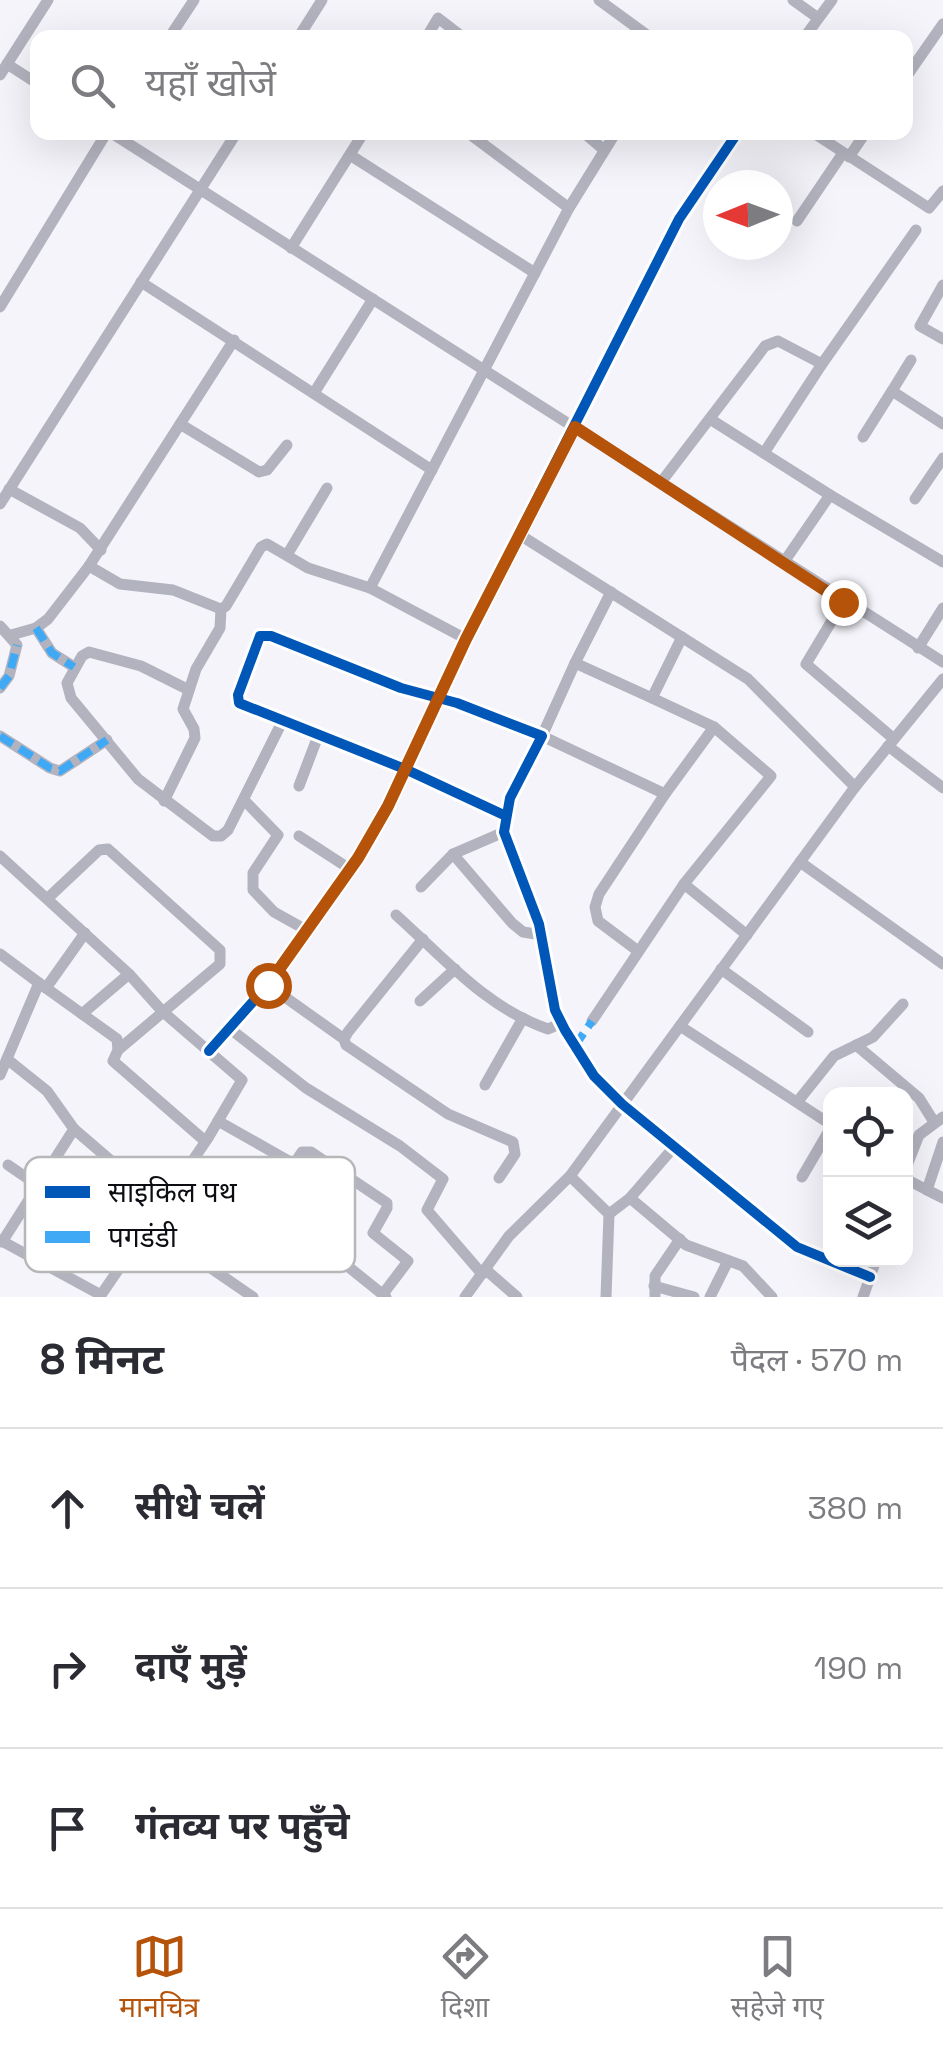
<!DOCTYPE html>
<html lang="hi">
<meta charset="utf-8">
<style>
body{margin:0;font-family:"Space Grotesk","Noto Sans Devanagari",sans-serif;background:#f2f2f3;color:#2b2b33}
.controls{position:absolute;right:30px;bottom:30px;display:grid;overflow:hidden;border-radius:20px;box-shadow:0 10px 40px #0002}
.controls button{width:90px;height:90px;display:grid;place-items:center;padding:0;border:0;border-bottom:2px solid #e1e1e2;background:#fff;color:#2b2b33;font:50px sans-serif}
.compass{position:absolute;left:703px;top:170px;width:90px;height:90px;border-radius:50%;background:#fff;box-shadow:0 10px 40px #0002;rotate:269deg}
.stop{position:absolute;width:30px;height:30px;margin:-22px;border:8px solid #b45309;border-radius:50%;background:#fff}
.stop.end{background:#b45309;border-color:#fff;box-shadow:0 2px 10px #0008}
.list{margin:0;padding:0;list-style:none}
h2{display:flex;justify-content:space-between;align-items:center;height:130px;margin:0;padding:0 40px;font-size:42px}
h2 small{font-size:32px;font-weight:400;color:#7c7c81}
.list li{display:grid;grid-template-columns:65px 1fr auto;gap:30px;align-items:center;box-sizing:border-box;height:160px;padding:0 40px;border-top:2px solid #e1e1e2}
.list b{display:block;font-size:38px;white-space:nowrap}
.list em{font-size:32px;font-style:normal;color:#7c7c81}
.icon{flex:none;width:55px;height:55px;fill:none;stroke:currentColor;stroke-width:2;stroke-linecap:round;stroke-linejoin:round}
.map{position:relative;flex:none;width:943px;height:1297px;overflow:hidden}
.search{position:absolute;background:#fff;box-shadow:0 10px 40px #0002;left:30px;right:30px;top:30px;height:110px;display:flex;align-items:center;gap:25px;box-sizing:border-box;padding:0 35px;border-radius:20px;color:#7c7c81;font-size:38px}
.sheet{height:610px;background:#fff}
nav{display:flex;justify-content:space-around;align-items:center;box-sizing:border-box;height:140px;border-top:2px solid #e1e1e2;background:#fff;font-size:28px;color:#7c7c81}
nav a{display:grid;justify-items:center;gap:5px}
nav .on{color:#b45309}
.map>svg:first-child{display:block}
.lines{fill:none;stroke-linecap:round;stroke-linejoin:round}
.minor{stroke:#b2b3be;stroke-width:11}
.quiet{stroke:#3fa9f5;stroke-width:8;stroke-dasharray:15 8;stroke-linecap:butt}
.cycleway-casing{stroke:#fff;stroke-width:16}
.cycleway{stroke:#0057b8;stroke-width:10}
.route{stroke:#b45309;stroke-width:12}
.key{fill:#fff;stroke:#b6b7b8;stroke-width:2.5}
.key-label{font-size:28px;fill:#0d0e14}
</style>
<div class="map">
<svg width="943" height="1297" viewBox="0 0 943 1297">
<rect width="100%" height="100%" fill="#f4f4fa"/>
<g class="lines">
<!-- minor -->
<g class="minor">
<path d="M599 0 651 38"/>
<path d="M793 0 818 18"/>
<path d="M169 38 194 0"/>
<path d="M298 38 322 0"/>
<path d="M426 38 438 18 464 38"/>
<path d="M804 38 832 0"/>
<path d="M7 64 38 84"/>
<path d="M0 75 48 0"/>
<path d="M906 77 943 24"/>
<path d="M110 132 943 662"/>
<path d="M467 132 569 208"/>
<path d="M583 132 603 149"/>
<path d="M812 132 929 208 943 191"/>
<path d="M350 155 535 273"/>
<path d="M849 157 866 132"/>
<path d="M797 221 843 153"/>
<path d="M291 248 364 132"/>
<path d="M141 282 432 470"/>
<path d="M943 285 920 326 943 339"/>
<path d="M0 307 107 132"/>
<path d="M822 364 916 230"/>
<path d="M892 391 911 360"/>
<path d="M314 393 373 299"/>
<path d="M710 419 830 495"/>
<path d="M180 424 259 472 267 470 287 445"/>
<path d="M863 437 892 391 943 424"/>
<path d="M662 481 765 346 778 341 822 364 764 453"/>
<path d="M9 489 80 528 101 550"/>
<path d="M915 499 943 458"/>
<path d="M0 504 237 132"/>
<path d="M520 535 748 679 855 787"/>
<path d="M287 555 327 488"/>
<path d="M784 562 830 495 943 562"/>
<path d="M89 566 120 584 173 590 221 609 226 606 261 547 267 544 308 568 370 588 466 639"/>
<path d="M370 588 569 208 616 132"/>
<path d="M611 592 575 663 652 698"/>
<path d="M843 602 806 664 894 739"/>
<path d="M0 626 17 645 9 676 0 688"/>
<path d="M36 628 52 653 74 667"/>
<path d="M11 635 36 628 48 619 89 566 234 340"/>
<path d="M682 637 652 698 714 727 771 776 684 884 747 935"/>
<path d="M918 648 943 608"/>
<path d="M575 663 542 736 665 794"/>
<path d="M189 690 141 666 89 652 82 656 67 683 71 698 138 779 213 836H221L228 830 282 722"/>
<path d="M0 736 50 768 60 771 107 740"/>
<path d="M888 746 943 788"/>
<path d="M299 786 318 736"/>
<path d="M244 800 278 835 253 873V890L274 912 308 931"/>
<path d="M164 801 195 738 194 729 183 709 196 669 220 628 221 609"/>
<path d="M506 816 405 769 239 703 238 695 260 636H271L401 688 457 703 542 736 510 798 504 832 539 924 555 1010 565 1030 594 1076 622 1104 797 1247 870 1277"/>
<path d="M299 836 350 869"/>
<path d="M453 854 512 923 523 932 542 935"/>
<path d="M0 856 129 974 162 1011 242 1080 208 1138 101 1295 0 1240"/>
<path d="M800 862 943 964"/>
<path d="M421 887 453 854 504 832"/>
<path d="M48 898 99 850 108 849 220 950V964L118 1050"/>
<path d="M396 915C443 957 486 1008 548 1029L562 1023"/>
<path d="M423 939 348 1032 344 1039 346 1045 448 1114 513 1142 515 1154 499 1178"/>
<path d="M638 951 598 921 595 907 599 894 665 794 714 727"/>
<path d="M0 954 39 983 0 1075"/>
<path d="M721 969 808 1032"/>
<path d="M39 983 117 1039 118 1050 113 1061 205 1141"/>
<path d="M268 985 344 1039"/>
<path d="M46 988 85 933"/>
<path d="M420 1001 455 969"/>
<path d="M82 1014 129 974"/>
<path d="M592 1021 684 884"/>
<path d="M680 1026 830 1124"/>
<path d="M229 1028 306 1088 400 1146 443 1179 427 1210 482 1274"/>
<path d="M856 1045 919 1098 934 1122"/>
<path d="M209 1051 266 987 358 858 388 806 466 639 679 219 738 132"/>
<path d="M485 1085 523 1018"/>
<path d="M798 1101 834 1056 873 1037 903 1004"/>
<path d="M218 1121 294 1164 266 1211 320 1244 386 1297"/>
<path d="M74 1129 124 1172"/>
<path d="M294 1164 302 1152H311L387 1203V1208L373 1233 408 1261 383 1294"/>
<path d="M8 1165 68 1206"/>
<path d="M906 1168 919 1135 943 1117"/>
<path d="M570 1176 609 1214 630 1198 686 1245 743 1266 772 1297"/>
<path d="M802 1177 830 1129"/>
<path d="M906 1179 927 1190 943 1142"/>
<path d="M927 1190 943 1198"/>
<path d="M630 1198 674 1147"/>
<path d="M148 1225 253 1297"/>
<path d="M2 1242 74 1129 47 1091 7 1059"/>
<path d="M240 1248 266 1211"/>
<path d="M485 1269 517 1297"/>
<path d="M654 1286 694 1297"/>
<path d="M465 1297 509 1236 570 1176 855 787 943 679"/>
<path d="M606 1297 609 1214"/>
<path d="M655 1297V1276L680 1239"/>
<path d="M710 1297 728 1261"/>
<path d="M863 1297 876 1260"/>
</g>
<!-- quiet -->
<g class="quiet">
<path d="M36 628 52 653 74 667"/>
<path d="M0 688 9 676 17 645"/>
<path d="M0 736 50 768 60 771 107 740"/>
<path d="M575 1046 592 1021"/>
</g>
<!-- cycleway casing -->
<g class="cycleway-casing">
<g id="cycleway">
<path d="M506 816 405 769 239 703 238 695 260 636H271L401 688 457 703 542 736 510 798 504 832 539 924 555 1010 565 1030 594 1076 622 1104 797 1247 870 1277"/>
<path d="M209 1051 266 987 358 858 388 806 466 639 679 219 738 132"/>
</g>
</g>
<!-- cycleway -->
<use href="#cycleway" class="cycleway"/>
</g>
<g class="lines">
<!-- route -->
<path class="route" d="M268 985 358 858 388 806 466 639 575 427 843 602"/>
</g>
<!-- legend -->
<rect x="25" y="1157" width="330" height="115" rx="15" class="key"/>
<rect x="45" y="1186" width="45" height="12" fill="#0057b8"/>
<rect x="45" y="1231" width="45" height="12" fill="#3fa9f5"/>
<g class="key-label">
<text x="108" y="1202">साइकिल पथ</text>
<text x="108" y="1247">पगडंडी</text>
</g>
</svg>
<div class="controls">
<button><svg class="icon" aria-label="locate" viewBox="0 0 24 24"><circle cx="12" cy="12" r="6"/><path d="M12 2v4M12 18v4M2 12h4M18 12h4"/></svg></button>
<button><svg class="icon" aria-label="layers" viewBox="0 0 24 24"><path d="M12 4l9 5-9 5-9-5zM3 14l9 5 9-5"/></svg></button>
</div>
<svg class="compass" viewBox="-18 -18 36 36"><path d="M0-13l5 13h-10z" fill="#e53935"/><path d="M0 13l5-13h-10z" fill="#7c7c81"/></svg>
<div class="stop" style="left:268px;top:985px"></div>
<div class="stop end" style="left:843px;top:602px"></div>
<div class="search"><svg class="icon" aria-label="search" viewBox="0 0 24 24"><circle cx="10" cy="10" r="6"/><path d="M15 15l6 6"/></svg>यहाँ खोजें</div>
</div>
<section class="sheet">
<h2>8 मिनट<small>पैदल · 570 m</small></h2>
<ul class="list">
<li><svg class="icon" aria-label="ahead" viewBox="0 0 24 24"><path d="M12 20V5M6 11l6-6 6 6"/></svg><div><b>सीधे चलें</b></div><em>380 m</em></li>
<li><svg class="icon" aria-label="right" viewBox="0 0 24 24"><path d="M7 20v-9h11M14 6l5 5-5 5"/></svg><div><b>दाएँ मुड़ें</b></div><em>190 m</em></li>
<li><svg class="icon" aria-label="arrive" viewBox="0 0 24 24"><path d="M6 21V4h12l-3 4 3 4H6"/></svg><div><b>गंतव्य पर पहुँचे</b></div></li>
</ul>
</section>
<nav>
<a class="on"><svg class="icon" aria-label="map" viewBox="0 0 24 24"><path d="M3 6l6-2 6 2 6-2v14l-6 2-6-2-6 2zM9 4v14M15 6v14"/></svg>मानचित्र</a>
<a><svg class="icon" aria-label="directions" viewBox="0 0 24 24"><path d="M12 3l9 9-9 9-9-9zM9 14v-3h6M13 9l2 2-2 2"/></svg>दिशा</a>
<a><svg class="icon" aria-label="saved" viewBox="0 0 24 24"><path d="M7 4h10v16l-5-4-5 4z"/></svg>सहेजे गए</a>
</nav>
